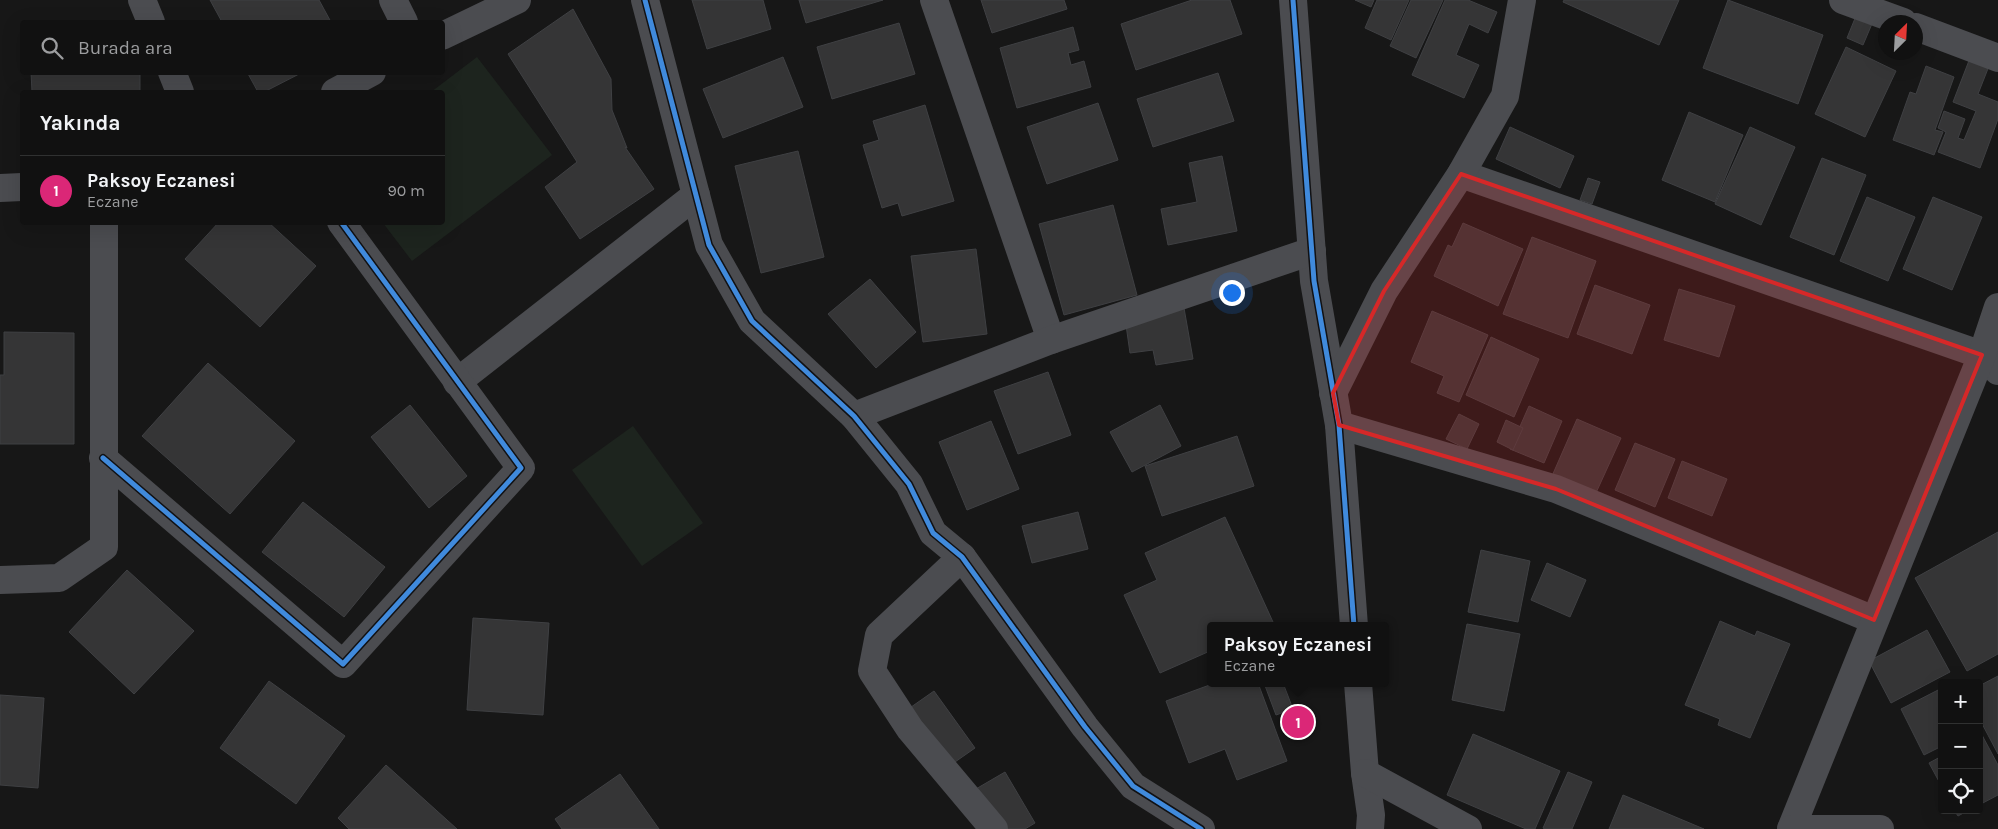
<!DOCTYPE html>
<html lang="tr">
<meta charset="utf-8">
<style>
body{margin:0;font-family:Karla,sans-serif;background:#1a1a1a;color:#f1f3f6}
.controls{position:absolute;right:15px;bottom:15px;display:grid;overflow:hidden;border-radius:5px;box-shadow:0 5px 20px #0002}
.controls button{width:45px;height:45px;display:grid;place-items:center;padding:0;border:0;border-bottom:1px solid #303131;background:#111;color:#f1f3f6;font:25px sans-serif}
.compass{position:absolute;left:1878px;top:15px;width:45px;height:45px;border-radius:50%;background:#111;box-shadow:0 5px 20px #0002;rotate:24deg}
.you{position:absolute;left:1231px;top:292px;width:18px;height:18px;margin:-12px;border:4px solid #fff;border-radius:50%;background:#1a73e8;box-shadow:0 0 0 8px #1a73e833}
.badge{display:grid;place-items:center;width:32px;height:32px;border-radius:50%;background:#db2777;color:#fff;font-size:16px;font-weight:700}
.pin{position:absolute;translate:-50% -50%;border:2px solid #fff;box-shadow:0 1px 5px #0006}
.popup{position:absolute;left:1207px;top:622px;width:182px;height:65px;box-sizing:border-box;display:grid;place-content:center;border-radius:5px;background:#111;filter:drop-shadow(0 1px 4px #0005);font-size:16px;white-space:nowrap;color:#9c9d9f}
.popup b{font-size:19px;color:#f1f3f6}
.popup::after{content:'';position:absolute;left:50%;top:100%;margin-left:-10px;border:10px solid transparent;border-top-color:#111}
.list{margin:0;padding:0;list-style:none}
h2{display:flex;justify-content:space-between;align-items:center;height:65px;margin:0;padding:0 20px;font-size:21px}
h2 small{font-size:16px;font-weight:400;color:#9c9d9f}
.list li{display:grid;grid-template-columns:32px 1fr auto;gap:15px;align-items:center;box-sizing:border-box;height:70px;padding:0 20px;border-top:1px solid #303131}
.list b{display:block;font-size:19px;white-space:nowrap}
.list p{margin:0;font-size:16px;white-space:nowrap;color:#9c9d9f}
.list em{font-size:16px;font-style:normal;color:#9c9d9f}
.icon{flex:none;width:28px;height:28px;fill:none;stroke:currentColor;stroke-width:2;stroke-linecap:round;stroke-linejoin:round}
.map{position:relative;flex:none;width:1998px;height:829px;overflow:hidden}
.search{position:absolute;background:#111;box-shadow:0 5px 20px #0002;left:20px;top:20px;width:425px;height:55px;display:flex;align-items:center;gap:12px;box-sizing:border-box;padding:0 18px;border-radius:5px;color:#9c9d9f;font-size:19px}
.panel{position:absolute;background:#111;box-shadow:0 5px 20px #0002;left:20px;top:90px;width:425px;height:135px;border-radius:5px}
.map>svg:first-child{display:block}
.green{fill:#1d241e}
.building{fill:#353536;stroke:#3f4043}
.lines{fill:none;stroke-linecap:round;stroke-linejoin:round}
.minor{stroke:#4b4c50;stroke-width:28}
.cycleway-casing{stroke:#111113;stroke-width:8}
.cycleway{stroke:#408adc;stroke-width:5}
.marked{fill:#d62828;fill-opacity:0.2;stroke:#d62828;stroke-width:4;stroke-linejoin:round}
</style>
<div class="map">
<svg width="1998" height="829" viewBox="0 0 1998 829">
<rect width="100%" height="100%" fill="#171717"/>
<!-- green -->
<g class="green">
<path d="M477 57 552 155 412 261 383 223 442 222V92H431Z"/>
<path d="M633 426 703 523 642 566 572 470Z"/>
</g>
<!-- building -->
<g class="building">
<path d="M210 0H319L331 22H222Z"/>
<path d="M692 0H763L771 29 707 49Z"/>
<path d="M799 0H883L806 23Z"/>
<path d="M981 0H1064L1067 9 992 33Z"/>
<path d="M1192 0H1230L1242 34 1136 70 1121 24Z"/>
<path d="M1355 0H1374L1371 7Z"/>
<path d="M1377 0H1409L1391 40 1365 28Z"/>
<path d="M1411 0H1443L1416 58 1390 46Z"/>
<path d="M1445 0H1468L1497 12 1488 33 1469 24 1456 55 1479 65 1464 98 1412 75Z"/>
<path d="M1564 0H1679L1659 45 1563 2Z"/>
<path d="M1728 0 1823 35 1798 104 1703 68Z"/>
<path d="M573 9 611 79 612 110 627 148 625 147 654 189 580 239 545 187 577 162 508 54Z"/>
<path d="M1858 11 1874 19 1863 45 1847 38Z"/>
<path d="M899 23 915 74 832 99 817 47Z"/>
<path d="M1073 27 1079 50 1068 53 1071 65 1084 61 1091 87 1017 108 1000 48Z"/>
<path d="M1846 47 1896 71 1865 137 1815 114Z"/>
<path d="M783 57 803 107 723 138 703 89Z"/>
<path d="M1970 58 1989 66 1978 94 1998 102V119L1980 168 1938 152 1946 132 1938 128 1944 111 1965 119 1958 138 1964 140 1976 111 1953 102Z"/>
<path d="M1926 66 1954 77 1935 130 1943 132 1934 155 1893 140 1910 92 1916 94Z"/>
<path d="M31 72H140V92H32Z"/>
<path d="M247 72H303L264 92H258Z"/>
<path d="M1218 73 1234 121 1153 147 1137 99Z"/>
<path d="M1098 103 1118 160 1047 184 1027 127Z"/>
<path d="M925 105 954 201 902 216 898 203 882 208 863 145 879 140 873 121Z"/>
<path d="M1689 112 1743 135 1715 202 1662 180Z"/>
<path d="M1510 127 1574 156 1560 188 1496 159Z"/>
<path d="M1750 127 1795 147 1761 225 1715 204Z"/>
<path d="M798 151 824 257 761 273 735 166Z"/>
<path d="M1222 156 1237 231 1168 245 1161 209 1197 202 1189 163Z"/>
<path d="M1822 158 1866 175 1834 255 1790 237Z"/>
<path d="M1588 178 1600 182 1592 204 1580 200Z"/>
<path d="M1867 197 1915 217 1888 281 1840 261Z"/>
<path d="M1933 197 1982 217 1952 290 1903 269Z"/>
<path d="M1113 205 1137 295 1064 315 1039 224Z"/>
<path d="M219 222H268L316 266 260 327 185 259Z"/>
<path d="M1463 223 1523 249 1498 306 1434 276 1448 245 1452 247Z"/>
<path d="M1532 237 1596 261 1568 338 1503 314Z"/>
<path d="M976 249 987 334 923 342 911 256Z"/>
<path d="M870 279 916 332 876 368 828 314Z"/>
<path d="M1595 285 1650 305 1632 354 1577 334Z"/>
<path d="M1679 289 1735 306 1719 357 1664 340Z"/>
<path d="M1184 308 1193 359 1156 365 1153 350 1130 353 1125 318Z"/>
<path d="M1432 311 1488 335 1459 402 1437 393 1444 376 1411 362Z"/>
<path d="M4 332 74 333V444H0V375H4Z"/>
<path d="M1491 337 1539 359 1514 417 1466 395Z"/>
<path d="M208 363 295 441 230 514 142 436Z"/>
<path d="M1048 372 1071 435 1018 454 994 391Z"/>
<path d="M410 405 467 476 429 508 371 437Z"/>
<path d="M1160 405 1181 446 1132 472 1110 432Z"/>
<path d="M1529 406 1562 421 1544 463 1510 449Z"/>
<path d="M1459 414 1479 424 1467 449 1446 439Z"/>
<path d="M1577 419 1621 438 1595 495 1552 476Z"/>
<path d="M1506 420 1523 428 1513 450 1497 442Z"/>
<path d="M991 421 1019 489 967 510 939 442Z"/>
<path d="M1237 436 1254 486 1162 516 1145 466Z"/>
<path d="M1635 443 1675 459 1655 507 1615 490Z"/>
<path d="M1682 461 1727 479 1712 516 1668 498Z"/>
<path d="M303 502 385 567 344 617 262 552Z"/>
<path d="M1078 512 1088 549 1032 563 1022 526Z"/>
<path d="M1225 517 1273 622 1265 626H1210V651L1160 673 1124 595 1157 580 1145 553Z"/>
<path d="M1998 532V654L1967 671 1915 578Z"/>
<path d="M1481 550 1530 561 1518 622 1468 612Z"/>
<path d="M1547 563 1586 580 1570 617 1531 600Z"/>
<path d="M127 570 194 631 134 694 69 632Z"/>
<path d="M473 618 549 623 543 715 467 710Z"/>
<path d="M1720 621 1755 636 1757 631 1790 644 1750 738 1718 725 1720 719 1685 705Z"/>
<path d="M1467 624 1520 634 1504 711 1452 700Z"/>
<path d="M1927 630 1950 672 1891 703 1869 661Z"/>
<path d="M1998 676V754L1979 718V686Z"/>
<path d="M269 681 345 736 296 804 220 748Z"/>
<path d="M1215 683H1258L1287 761 1237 780 1225 749 1189 763 1166 701Z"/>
<path d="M1264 683H1283L1293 709 1276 715Z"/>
<path d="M1942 688V746L1924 755 1901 709Z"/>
<path d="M934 691 975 748 945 769 904 712Z"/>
<path d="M0 695 44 698 38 788 0 785Z"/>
<path d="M1473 734 1560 771 1535 829H1526L1447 795Z"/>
<path d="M1982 735 1998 765V795L1979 805V736Z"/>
<path d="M1942 756V787L1929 763Z"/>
<path d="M386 765 457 829H349L338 818Z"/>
<path d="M1005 772 1035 823 1025 829H990L969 793Z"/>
<path d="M1568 772 1592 782 1572 829H1545L1543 828Z"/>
<path d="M620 774 659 829H562L555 819Z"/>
<path d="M1623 795 1704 829H1609Z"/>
<path d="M1954 810H1969L1958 816Z"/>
</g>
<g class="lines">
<!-- minor -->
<g class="minor">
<path d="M142 0 151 22"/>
<path d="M393 0 404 22"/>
<path d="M645 0 709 245 752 321 854 416 909 484 933 533 962 557 1085 727 1133 786 1201 829"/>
<path d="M934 0 1051 340"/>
<path d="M1293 0 1314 281 1339 425 1354 626"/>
<path d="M1843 0 1903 22"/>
<path d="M1916 27 1998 58"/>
<path d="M442 36 517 0"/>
<path d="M172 72 180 92"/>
<path d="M335 92 372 72"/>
<path d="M1461 174 1982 355 1998 371"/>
<path d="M0 188 22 187"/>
<path d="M457 382 696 195"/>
<path d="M1333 393 1384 291 1461 174 1505 96 1522 0"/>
<path d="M854 416 1051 340 1312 251"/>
<path d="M1339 425 1556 489 1874 620"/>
<path d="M103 458 343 664 521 468 341 222"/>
<path d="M962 557 879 635 872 671 910 729 994 829"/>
<path d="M0 580 59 578 104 547V222"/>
<path d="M1358 683 1365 773 1371 815 1370 829"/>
<path d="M1365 773 1468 829"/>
<path d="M1791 829 1982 355 1998 307"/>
<path d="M1791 829H1880"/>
</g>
<!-- cycleway casing -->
<g class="cycleway-casing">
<g id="cycleway">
<path d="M645 0 709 245 752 321 854 416 909 484 933 533 962 557 1085 727 1133 786 1201 829"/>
<path d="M1293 0 1314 281 1339 425 1354 626"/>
<path d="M103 458 343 664 521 468 341 222"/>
</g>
</g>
<!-- cycleway -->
<use href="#cycleway" class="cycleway"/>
</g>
<!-- marked area -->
<path class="marked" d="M1461 174 1982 355 1874 620 1556 489 1339 425 1333 393 1384 291Z"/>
</svg>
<div class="controls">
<button>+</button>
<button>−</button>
<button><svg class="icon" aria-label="locate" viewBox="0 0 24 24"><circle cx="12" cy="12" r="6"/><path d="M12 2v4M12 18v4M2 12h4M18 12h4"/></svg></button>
</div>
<svg class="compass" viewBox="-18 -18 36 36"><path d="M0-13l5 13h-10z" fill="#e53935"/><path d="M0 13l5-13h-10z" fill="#9c9d9f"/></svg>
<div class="you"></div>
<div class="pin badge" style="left:1298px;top:722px">1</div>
<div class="popup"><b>Paksoy Eczanesi</b>Eczane</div>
<div class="search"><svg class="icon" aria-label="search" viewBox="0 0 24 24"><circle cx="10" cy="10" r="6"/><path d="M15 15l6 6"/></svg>Burada ara</div>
<section class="panel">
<h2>Yakında<small></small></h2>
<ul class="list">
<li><span class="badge">1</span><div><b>Paksoy Eczanesi</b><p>Eczane</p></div><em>90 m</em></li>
</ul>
</section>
</div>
